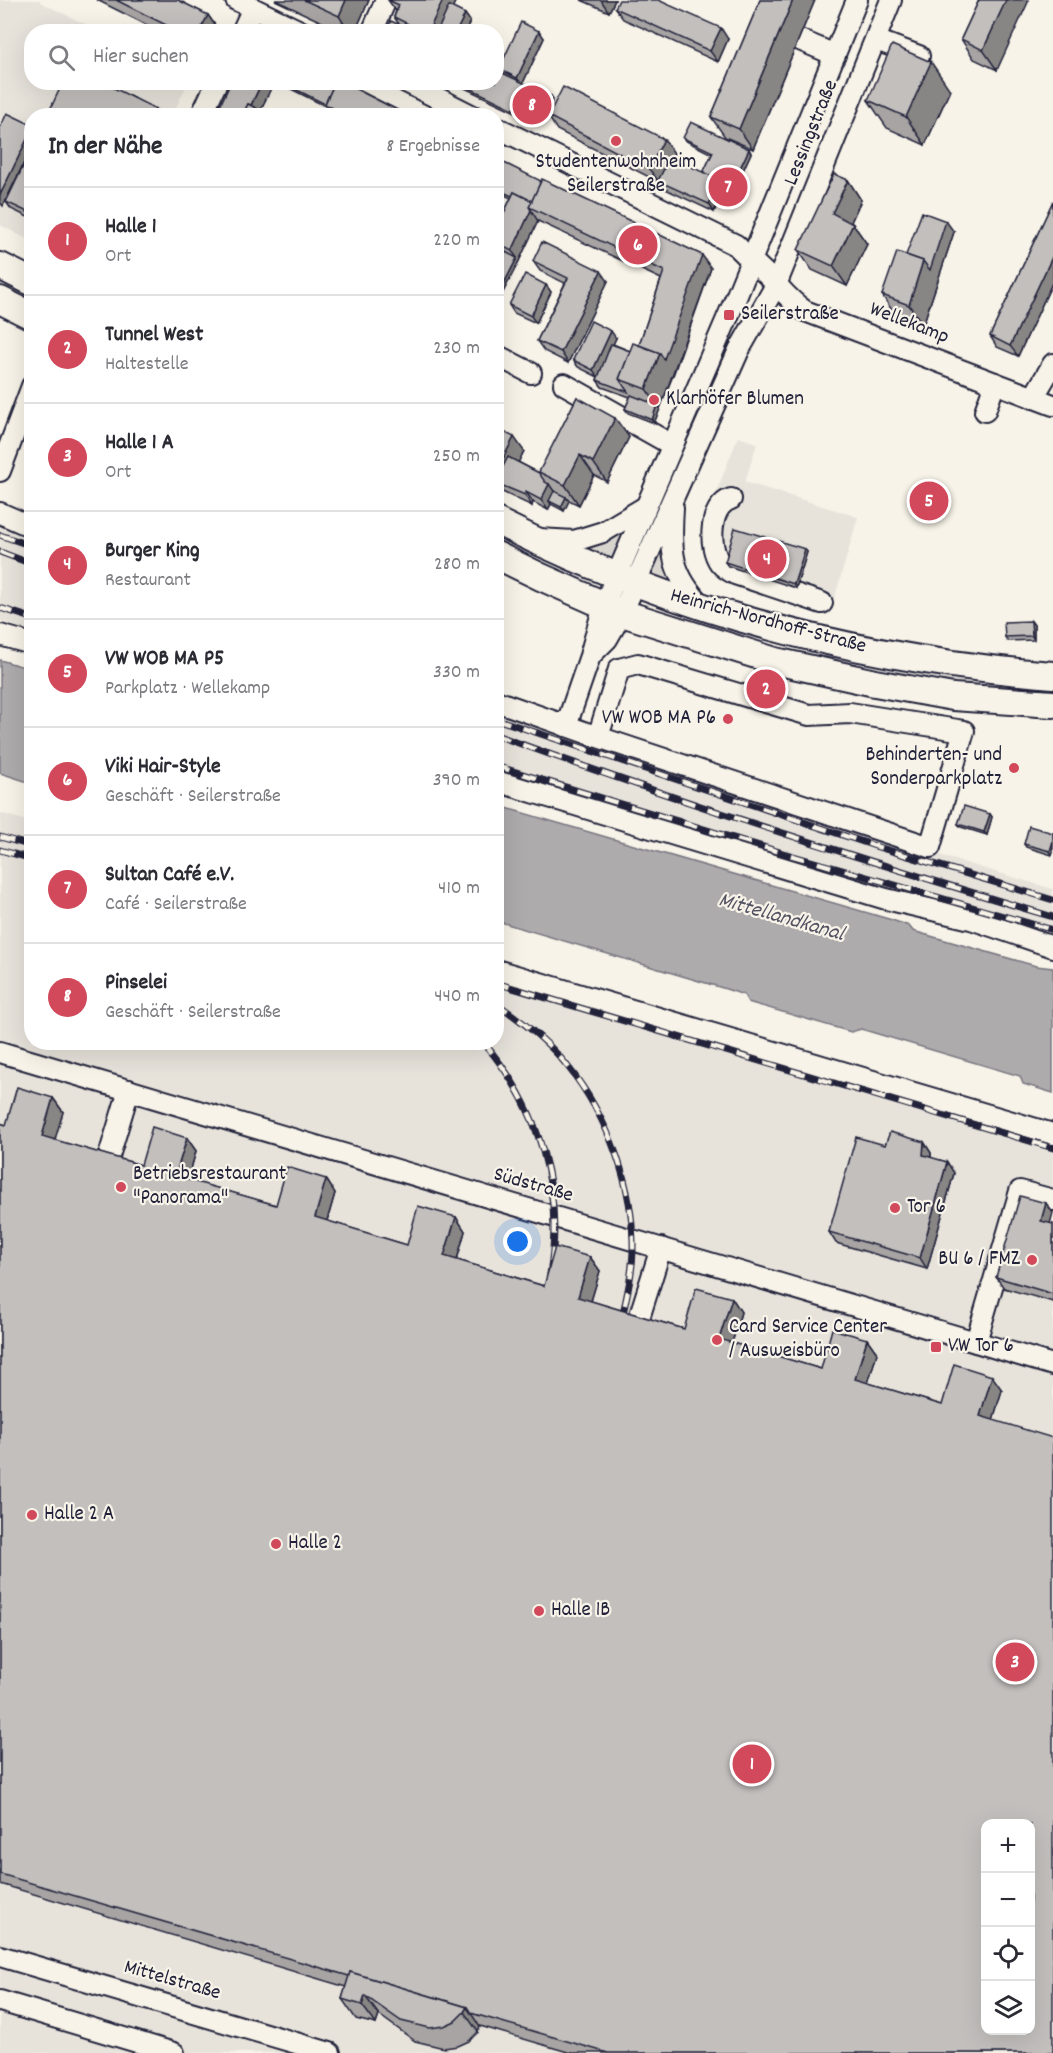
<!DOCTYPE html>
<html lang="de">
<meta charset="utf-8">
<style>
body{margin:0;font-family:Dekko,sans-serif;background:#f2f2f3;color:#2b2b33}
.controls{position:absolute;right:18px;bottom:18px;display:grid;overflow:hidden;border-radius:12px;box-shadow:0 6px 24px #0002}
.controls button{width:54px;height:54px;display:grid;place-items:center;padding:0;border:0;border-bottom:2px solid #e1e1e2;background:#fff;color:#2b2b33;font:30px sans-serif}
.you{position:absolute;left:518px;top:1242px;width:21px;height:21px;margin:-15px;border:4px solid #fff;border-radius:50%;background:#1a73e8;box-shadow:0 0 0 9px #1a73e833}
.badge{display:grid;place-items:center;width:39px;height:39px;border-radius:50%;background:#d1495b;color:#fff;font-size:20px;font-weight:700}
.pin{position:absolute;translate:-50% -50%;border:3px solid #fff;box-shadow:0 2px 6px #0006}
.list{margin:0;padding:0;list-style:none}
h2{display:flex;justify-content:space-between;align-items:center;height:78px;margin:0;padding:0 24px;font-size:26px}
h2 small{font-size:20px;font-weight:400;color:#7c7c81}
.list li{display:grid;grid-template-columns:39px 1fr auto;gap:18px;align-items:center;box-sizing:border-box;height:108px;padding:0 24px;border-top:2px solid #e1e1e2}
.list b{display:block;font-size:22px;white-space:nowrap}
.list p{margin:0;font-size:20px;white-space:nowrap;color:#7c7c81}
.list em{font-size:20px;font-style:normal;color:#7c7c81}
.icon{flex:none;width:33px;height:33px;fill:none;stroke:currentColor;stroke-width:2;stroke-linecap:round;stroke-linejoin:round}
.map{position:relative;flex:none;width:1053px;height:2053px;overflow:hidden}
.search{position:absolute;background:#fff;box-shadow:0 6px 24px #0002;left:24px;top:24px;width:480px;height:66px;display:flex;align-items:center;gap:15px;box-sizing:border-box;padding:0 21px;border-radius:24px;color:#7c7c81;font-size:22px}
.panel{position:absolute;background:#fff;box-shadow:0 6px 24px #0002;left:24px;top:108px;width:480px;height:942px;border-radius:24px}
.map>svg:first-child{display:block}
.built{fill:#e7e3db;fill-rule:evenodd}
.green{fill:#d8d5cf;stroke:#7d7c85;stroke-width:1.5}
.water{fill:#aeabad;stroke:#76747f;stroke-width:1.5}
.lines{fill:none;stroke-linecap:round;stroke-linejoin:round}
.minor-casing{stroke:#22223b;stroke-width:24}
.major-casing{stroke:#22223b;stroke-width:30}
.minor{stroke:#f7f3e8;stroke-width:20}
.major{stroke:#f7f3e8;stroke-width:26}
.rail-casing{stroke:#22223b;stroke-width:7}
.rail{stroke:#f7f3e8;stroke-width:4.5;stroke-dasharray:14;stroke-linecap:butt}
.wall{fill:#a7a4a3;stroke:#22223b;stroke-width:1.5}
.shaded-wall{fill:#888684;stroke:#22223b;stroke-width:1.5}
.building{fill:#c2bfbd;stroke:#22223b;stroke-width:1.5;fill-rule:evenodd}
.poi-dot{fill:#d1495b;stroke:#f7f3e8;stroke-width:2}
.labels{text-anchor:middle;dominant-baseline:central;stroke-width:4.5;stroke-linejoin:round;paint-order:stroke}
.street-label{font-size:21px;fill:#22223b;stroke:#f7f3e8}
.poi-label{font-size:21px;fill:#22223b;stroke:#f7f3e8;text-anchor:start}
.water-label{font-size:22px;font-style:italic;fill:#535263;stroke:#f7f3e8}
</style>
<div class="map">
<svg width="1053" height="2053" viewBox="0 0 1053 2053">
<rect width="100%" height="100%" fill="#f7f3e8"/>
<filter id="ink" filterUnits="userSpaceOnUse"><feTurbulence type="fractalNoise" baseFrequency=".0167" numOctaves="2"/><feDisplacementMap in="SourceGraphic" scale="12" xChannelSelector="R" yChannelSelector="G"/><feConvolveMatrix kernelMatrix="1 2 1 2 8 2 1 2 1" color-interpolation-filters="sRGB"/></filter>
<g filter="url(#ink)">
<!-- built -->
<g class="built">
<path d="M0 0H40V2L99 31 32 32V82L188 83 172 115 32 116 31 241 0 225Z"/>
<path d="M738 437 757 443 745 482 858 517 830 614 745 590 731 582 710 508Z"/>
<path d="M0 526 31 537V631L0 621Z"/>
<path d="M496 708 949 858 1053 889V940L497 773Z"/>
<path d="M0 813 31 822 32 1042H496L497 959 1053 1124V2053H0ZM986 1824H1030V2030H986Z"/>
</g>
<!-- green -->
<g class="green">
<path d="M0 273 31 289V304L0 288Z"/>
<path d="M624 529 627 530 613 564 583 548 600 544Z"/>
<path d="M660 544 664 546 675 588 646 578Z"/>
<path d="M756 643 801 655 856 659 1053 684V696L928 683 801 659Z"/>
</g>
<!-- water -->
<g class="water">
<path d="M0 660 31 669V783L0 773Z"/>
<path d="M496 805 892 920 909 926 913 931 1036 966 1053 968V1093L1023 1084 1020 1076 861 1029 851 1032 748 1002 744 995 726 989 497 921Z"/>
</g>
<g class="lines">
<!-- minor casing -->
<g class="minor-casing">
<g id="minor">
<path d="M236 0 302 32"/>
<path d="M774 29 835 55"/>
<path d="M242 32 253 8"/>
<path d="M372 32 386 0"/>
<path d="M876 40 919 56"/>
<path d="M406 82 473 116"/>
<path d="M201 116 217 82"/>
<path d="M496 127 736 245C749 259 764 271 777 285 786 295 793 303 805 311L1053 405"/>
<path d="M496 355 531 373"/>
<path d="M564 384 672 445"/>
<path d="M1033 398 1053 364"/>
<path d="M985 411 995 383"/>
<path d="M0 471 32 386"/>
<path d="M731 499C709 506 708 547 720 563 724 568 729 571 735 574L822 603"/>
<path d="M673 508C670 552 671 574 703 607"/>
<path d="M0 513 32 527"/>
<path d="M539 539 574 541 603 532 645 507"/>
<path d="M0 635 32 644"/>
<path d="M591 655 607 639 622 613 739 350 776 285 891 0"/>
<path d="M496 701 598 737 930 847 964 731 850 713 809 715 638 664 619 669 598 737"/>
<path d="M566 726 590 656 604 605 735 300 857 0"/>
<path d="M496 781 886 899 971 919 1053 947"/>
<path d="M496 970 1053 1134"/>
<path d="M0 1052 1053 1365"/>
<path d="M106 1166 129 1090"/>
<path d="M640 1315 661 1248"/>
<path d="M976 1342 1020 1191 1053 1200"/>
<path d="M0 1956 330 2053"/>
<path d="M0 2001 174 2053"/>
</g>
</g>
<!-- major casing -->
<g class="major-casing">
<g id="major">
<path d="M0 266 32 282"/>
<path d="M0 300 32 316"/>
<path d="M496 521C671 610 858 660 1053 675"/>
<path d="M496 555 541 577 622 613 775 661 875 683 953 697 1053 704"/>
</g>
</g>
<!-- minor -->
<use href="#minor" class="minor"/>
<!-- major -->
<use href="#major" class="major"/>
<!-- rail casing -->
<g class="rail-casing">
<g id="rail">
<path d="M0 535 32 546"/>
<path d="M0 552 32 564"/>
<path d="M0 608 32 618"/>
<path d="M496 719 878 847 1053 900"/>
<path d="M496 735C680 802 866 861 1053 917"/>
<path d="M496 766 783 853 1053 930"/>
<path d="M0 837 32 846"/>
<path d="M0 850 32 859"/>
<path d="M496 983 1053 1148"/>
<path d="M496 1003C519 1019 541 1036 559 1056 603 1106 631 1175 633 1241 634 1270 626 1299 620 1327"/>
<path d="M483 1042C539 1106 564 1190 550 1274"/>
</g>
</g>
<!-- rail -->
<use href="#rail" class="rail"/>
</g>
<!-- wall -->
<g class="wall">
<path d="M97 0H178L208 15 217 28 216 32H161Z"/>
<path d="M275 0H369L355 32H343Z"/>
<path d="M388 0H456L452 8 465 14 470 21 465 32H386L399 24 394 17 396 11Z"/>
<path d="M581 0H615L609 12Z"/>
<path d="M760 0H815L753 149 725 137 711 117Z"/>
<path d="M979 0 997 70 974 59 961 39Z"/>
<path d="M615 8 728 39 718 62 623 19Z"/>
<path d="M539 31 544 38 523 83 553 99 541 124 452 82H496L501 72 499 69Z"/>
<path d="M277 82H343L409 116H339L330 111 327 107Z"/>
<path d="M950 90 925 145 887 128 868 100Z"/>
<path d="M548 116 674 153 671 158 703 173 712 154 686 141 683 138 749 149 751 153 729 201 720 197 714 212 663 188 659 182 557 130Z"/>
<path d="M32 148V219L11 209 6 202Z"/>
<path d="M496 159 711 268 674 373 654 423 628 413 625 409 630 397 602 387 597 380 598 377 578 367 573 360 616 338 613 344 630 351 639 345 661 279 538 221 519 261 500 298 496 296V219L500 221 511 198 496 191Z"/>
<path d="M848 180 861 200 851 222 853 224 867 244 847 286 812 270 798 250Z"/>
<path d="M1053 201V281L1018 356 997 347 990 336Z"/>
<path d="M954 232 923 325 895 315 882 295 906 255Z"/>
<path d="M533 261 608 281 568 363 544 351 537 341 565 283 540 271Z"/>
<path d="M546 285 551 292 536 323 514 313 509 305Z"/>
<path d="M577 397 629 437 607 482 594 475 579 505 569 500 564 511 551 504 548 510 533 502 532 506 496 489V428L524 451 518 462 539 473Z"/>
<path d="M807 552 796 588 728 566 725 562Z"/>
<path d="M1031 621 1034 625V640L1007 641 1005 637Z"/>
<path d="M990 814 992 817 987 835 961 827 958 824Z"/>
<path d="M1053 833 1052 855 1026 847 1024 844Z"/>
<path d="M53 1098 63 1112 54 1140 141 1165 187 1138 196 1151 188 1180 276 1205 326 1179 335 1193 327 1221 407 1245 456 1217 465 1231 457 1260 544 1286 590 1257 600 1271 591 1301 684 1329 732 1298 741 1312 732 1343 821 1369 867 1339 877 1353 868 1383 942 1405 1002 1390 993 1420 1053 2053H571L480 2026 478 2032 469 2041 458 2046 444 2048 415 2041 379 2015 376 2024 356 2019 342 1999 346 1987 0 1884V1123L6 1125Z"/>
<path d="M924 1142 931 1153V1158L947 1162 954 1173 927 1269 836 1243 829 1232 885 1145Z"/>
<path d="M1050 1224H1053V1302L1004 1288 996 1277Z"/>
</g>
<!-- shaded-wall -->
<g class="shaded-wall">
<path d="M346 0H369L355 32H349L339 16Z"/>
<path d="M443 0H456L441 32H428Z"/>
<path d="M603 0H615L609 12 602 2Z"/>
<path d="M793 0H815L753 149 739 129Z"/>
<path d="M1006 0H1029L997 70 983 50Z"/>
<path d="M465 14 470 21 465 32H456Z"/>
<path d="M208 15 217 28 216 32H199Z"/>
<path d="M721 28 728 39 718 62 710 51Z"/>
<path d="M539 31 544 38 522 85 517 78Z"/>
<path d="M931 62 950 90 925 145 906 117Z"/>
<path d="M262 82H274L258 116H246Z"/>
<path d="M551 96 553 99 541 124 539 121Z"/>
<path d="M156 109 161 116H153Z"/>
<path d="M32 129V146L3 206 0 202V195Z"/>
<path d="M664 139 674 153 659 182 649 169Z"/>
<path d="M749 149 751 153 729 201 726 198Z"/>
<path d="M720 180 725 187 718 194 720 197 714 212 709 204Z"/>
<path d="M848 180 861 200 846 233 832 213Z"/>
<path d="M531 210 538 221 519 261 500 298 498 295 517 258 512 251Z"/>
<path d="M946 221 954 232 923 325 909 305 923 261Z"/>
<path d="M853 224 867 244 847 286 833 266Z"/>
<path d="M702 255 711 268 660 409 646 389 660 353Z"/>
<path d="M1053 255V281L1018 356 1010 346Z"/>
<path d="M601 271 608 281 568 363 561 352Z"/>
<path d="M546 285 551 292 536 323 531 316Z"/>
<path d="M611 331 616 338 598 377 593 370Z"/>
<path d="M657 405 660 409 654 423 652 420Z"/>
<path d="M615 418 629 437 607 482 593 462Z"/>
<path d="M514 437 524 451 506 487 496 483V472Z"/>
<path d="M580 455 594 475 579 505 565 485Z"/>
<path d="M549 484 556 494 549 501 551 504 548 510 541 500Z"/>
<path d="M526 492 533 502 532 506 525 495Z"/>
<path d="M566 497 569 501 564 511 561 507Z"/>
<path d="M805 549 807 552 796 588 794 584Z"/>
<path d="M1031 621 1034 625V640L1032 636Z"/>
<path d="M990 814 992 817 987 835 984 832Z"/>
<path d="M1053 841V853L1052 855 1050 851Z"/>
<path d="M53 1098 63 1112 52 1150 42 1136Z"/>
<path d="M187 1138 196 1151 185 1190 175 1176Z"/>
<path d="M924 1142 931 1153 930 1166 923 1155Z"/>
<path d="M947 1162 954 1173 927 1269 920 1258Z"/>
<path d="M326 1179 335 1193 324 1231 315 1217Z"/>
<path d="M1046 1203 1053 1213 1048 1231 1041 1221Z"/>
<path d="M456 1217 465 1231 454 1270 444 1256Z"/>
<path d="M590 1257 600 1271 588 1311 578 1297Z"/>
<path d="M732 1298 741 1312 729 1353 719 1339Z"/>
<path d="M867 1339 877 1353 865 1393 855 1379Z"/>
<path d="M992 1376 1002 1390 990 1430 980 1416Z"/>
<path d="M365 1996 379 2015 376 2024 362 2005Z"/>
<path d="M467 2007 480 2027 478 2032 464 2012Z"/>
</g>
<!-- building -->
<g class="building">
<path d="M116 0H178L208 15 199 32H180Z"/>
<path d="M304 0H346L339 16Z"/>
<path d="M388 0H443L428 32H424L394 17 399 5Z"/>
<path d="M619 0H658L721 28 710 51 615 8Z"/>
<path d="M760 0H793L739 129 711 117Z"/>
<path d="M979 0H1006L983 50 961 39Z"/>
<path d="M449 6 465 14 456 32H437Z"/>
<path d="M391 21 415 32H386Z"/>
<path d="M521 22 539 31 517 78 499 69Z"/>
<path d="M892 45 931 62 906 117 868 100Z"/>
<path d="M496 70 551 96 539 121 457 82H496Z"/>
<path d="M63 82H102L156 109 153 116H47Z"/>
<path d="M231 82H262L251 105 248 104 242 116H215Z"/>
<path d="M281 82H335L325 104Z"/>
<path d="M335 82H342L409 116H348L325 104Z"/>
<path d="M563 87 664 139 649 169 548 116Z"/>
<path d="M248 104 272 116H242Z"/>
<path d="M7 113 32 125V129L0 195V128Z"/>
<path d="M691 122 749 149 726 198 718 194 723 184 720 180 703 173 713 152 683 138Z"/>
<path d="M32 148V214L6 202Z"/>
<path d="M670 157 720 180 709 204 658 181Z"/>
<path d="M496 159 541 181 532 201 514 192 512 196 496 189Z"/>
<path d="M834 174 848 180 832 213 853 224 833 266 798 250Z"/>
<path d="M542 179 702 255 664 359 660 353 639 345 664 271 529 207Z"/>
<path d="M514 192 532 201 529 207 531 210 512 251 496 243V219L500 221Z"/>
<path d="M1053 201V255L1010 346 990 336Z"/>
<path d="M922 212 946 221 930 270 923 261 906 255Z"/>
<path d="M542 242 601 271 561 352 537 341 568 278 533 261Z"/>
<path d="M496 247 517 258 498 295 496 294Z"/>
<path d="M897 252 923 261 909 305 882 295Z"/>
<path d="M525 274 546 285 531 316 509 305Z"/>
<path d="M591 321 611 331 593 370 573 360Z"/>
<path d="M633 343 660 353 646 389 619 379Z"/>
<path d="M611 344 630 351 619 379 628 392 597 380Z"/>
<path d="M631 395 657 405 652 420 625 409Z"/>
<path d="M577 397 615 418 593 462 580 455 565 485 539 472Z"/>
<path d="M496 428 514 437 496 472Z"/>
<path d="M508 457 539 473 545 482 549 484 541 500 526 492 525 495 496 483V480Z"/>
<path d="M554 491 566 497 561 507 549 501Z"/>
<path d="M735 528 805 549 794 584 725 562Z"/>
<path d="M1031 621 1032 636 1005 637 1004 622Z"/>
<path d="M964 806 990 814 984 832 958 824Z"/>
<path d="M1029 826 1053 833V841L1050 851 1024 844Z"/>
<path d="M17 1087 53 1098 42 1136 141 1165 152 1127 187 1138 175 1176 276 1205 287 1167 326 1179 315 1217 407 1245 418 1206 456 1217 444 1256 544 1286 555 1247 590 1257 578 1297 684 1329 696 1288 732 1298 719 1339 821 1369 832 1329 867 1339 855 1379 942 1405 954 1364 992 1376 980 1416 1053 1438V2053H608L471 2013 467 2007 350 1972 349 1976 0 1874V1123L6 1125ZM986 1824H1030V2031H986Z"/>
<path d="M890 1132 924 1142 923 1155 947 1162 920 1258 829 1232 856 1137 885 1145Z"/>
<path d="M1020 1196 1046 1203 1041 1221 1053 1224V1294L996 1277Z"/>
<path d="M350 1972 467 2007 464 2012 455 2021 444 2026 430 2028 401 2021 365 1996 362 2005 342 1999Z"/>
</g>
</g>
<!-- markers -->
<g class="poi-dot">
<circle cx="616" cy="141" r="6"/>
<rect x="723" y="309" width="12" height="12" rx="3"/>
<circle cx="654" cy="400" r="6"/>
<circle cx="728" cy="719" r="6"/>
<circle cx="1014" cy="768" r="6"/>
<circle cx="121" cy="1187" r="6"/>
<circle cx="895" cy="1208" r="6"/>
<circle cx="1032" cy="1260" r="6"/>
<circle cx="717" cy="1340" r="6"/>
<rect x="930" y="1341" width="12" height="12" rx="3"/>
<circle cx="32" cy="1515" r="6"/>
<circle cx="276" cy="1544" r="6"/>
<circle cx="539" cy="1611" r="6"/>
</g>
<g class="labels">
<!-- street labels -->
<g class="street-label">
<text transform="translate(812 133) rotate(-68)">Lessingstraße</text>
<text transform="translate(909 324) rotate(21)">Wellekamp</text>
<text transform="translate(768 622) rotate(15)">Heinrich-Nordhoff-Straße</text>
<text transform="translate(533 1186) rotate(16)">Südstraße</text>
<text transform="translate(172 1981) rotate(16)">Mittelstraße</text>
</g>
<!-- poi labels -->
<g class="poi-label">
<text x="616" y="163" text-anchor="middle">Studentenwohnheim<tspan x="616" dy="24">Seilerstraße</tspan></text>
<text x="741" y="315">Seilerstraße</text>
<text x="666" y="400">Klarhöfer Blumen</text>
<text x="716" y="719" text-anchor="end">VW WOB MA P6</text>
<text x="1002" y="756" text-anchor="end">Behinderten- und<tspan x="1002" dy="24">Sonderparkplatz</tspan></text>
<text x="133" y="1175">Betriebsrestaurant<tspan x="133" dy="24">"Panorama"</tspan></text>
<text x="907" y="1208">Tor 6</text>
<text x="1020" y="1260" text-anchor="end">BU 6 / FMZ</text>
<text x="729" y="1328">Card Service Center<tspan x="729" dy="24">/ Ausweisbüro</tspan></text>
<text x="948" y="1347">VW Tor 6</text>
<text x="44" y="1515">Halle 2 A</text>
<text x="288" y="1544">Halle 2</text>
<text x="551" y="1611">Halle 1B</text>
</g>
<!-- water labels -->
<g class="water-label">
<text transform="translate(781 918) rotate(16)">Mittellandkanal</text>
</g>
</g>
</svg>
<div class="controls">
<button>+</button>
<button>−</button>
<button><svg class="icon" aria-label="locate" viewBox="0 0 24 24"><circle cx="12" cy="12" r="6"/><path d="M12 2v4M12 18v4M2 12h4M18 12h4"/></svg></button>
<button><svg class="icon" aria-label="layers" viewBox="0 0 24 24"><path d="M12 4l9 5-9 5-9-5zM3 14l9 5 9-5"/></svg></button>
</div>
<div class="you"></div>
<div class="pin badge" style="left:752px;top:1764px">1</div>
<div class="pin badge" style="left:766px;top:689px">2</div>
<div class="pin badge" style="left:1015px;top:1662px">3</div>
<div class="pin badge" style="left:767px;top:559px">4</div>
<div class="pin badge" style="left:929px;top:501px">5</div>
<div class="pin badge" style="left:638px;top:245px">6</div>
<div class="pin badge" style="left:728px;top:187px">7</div>
<div class="pin badge" style="left:532px;top:105px">8</div>
<div class="search"><svg class="icon" aria-label="search" viewBox="0 0 24 24"><circle cx="10" cy="10" r="6"/><path d="M15 15l6 6"/></svg>Hier suchen</div>
<section class="panel">
<h2>In der Nähe<small>8 Ergebnisse</small></h2>
<ul class="list">
<li><span class="badge">1</span><div><b>Halle 1</b><p>Ort</p></div><em>220 m</em></li>
<li><span class="badge">2</span><div><b>Tunnel West</b><p>Haltestelle</p></div><em>230 m</em></li>
<li><span class="badge">3</span><div><b>Halle 1 A</b><p>Ort</p></div><em>250 m</em></li>
<li><span class="badge">4</span><div><b>Burger King</b><p>Restaurant</p></div><em>280 m</em></li>
<li><span class="badge">5</span><div><b>VW WOB MA P5</b><p>Parkplatz · Wellekamp</p></div><em>330 m</em></li>
<li><span class="badge">6</span><div><b>Viki Hair-Style</b><p>Geschäft · Seilerstraße</p></div><em>390 m</em></li>
<li><span class="badge">7</span><div><b>Sultan Café e.V.</b><p>Café · Seilerstraße</p></div><em>410 m</em></li>
<li><span class="badge">8</span><div><b>Pinselei</b><p>Geschäft · Seilerstraße</p></div><em>440 m</em></li>
</ul>
</section>
</div>
